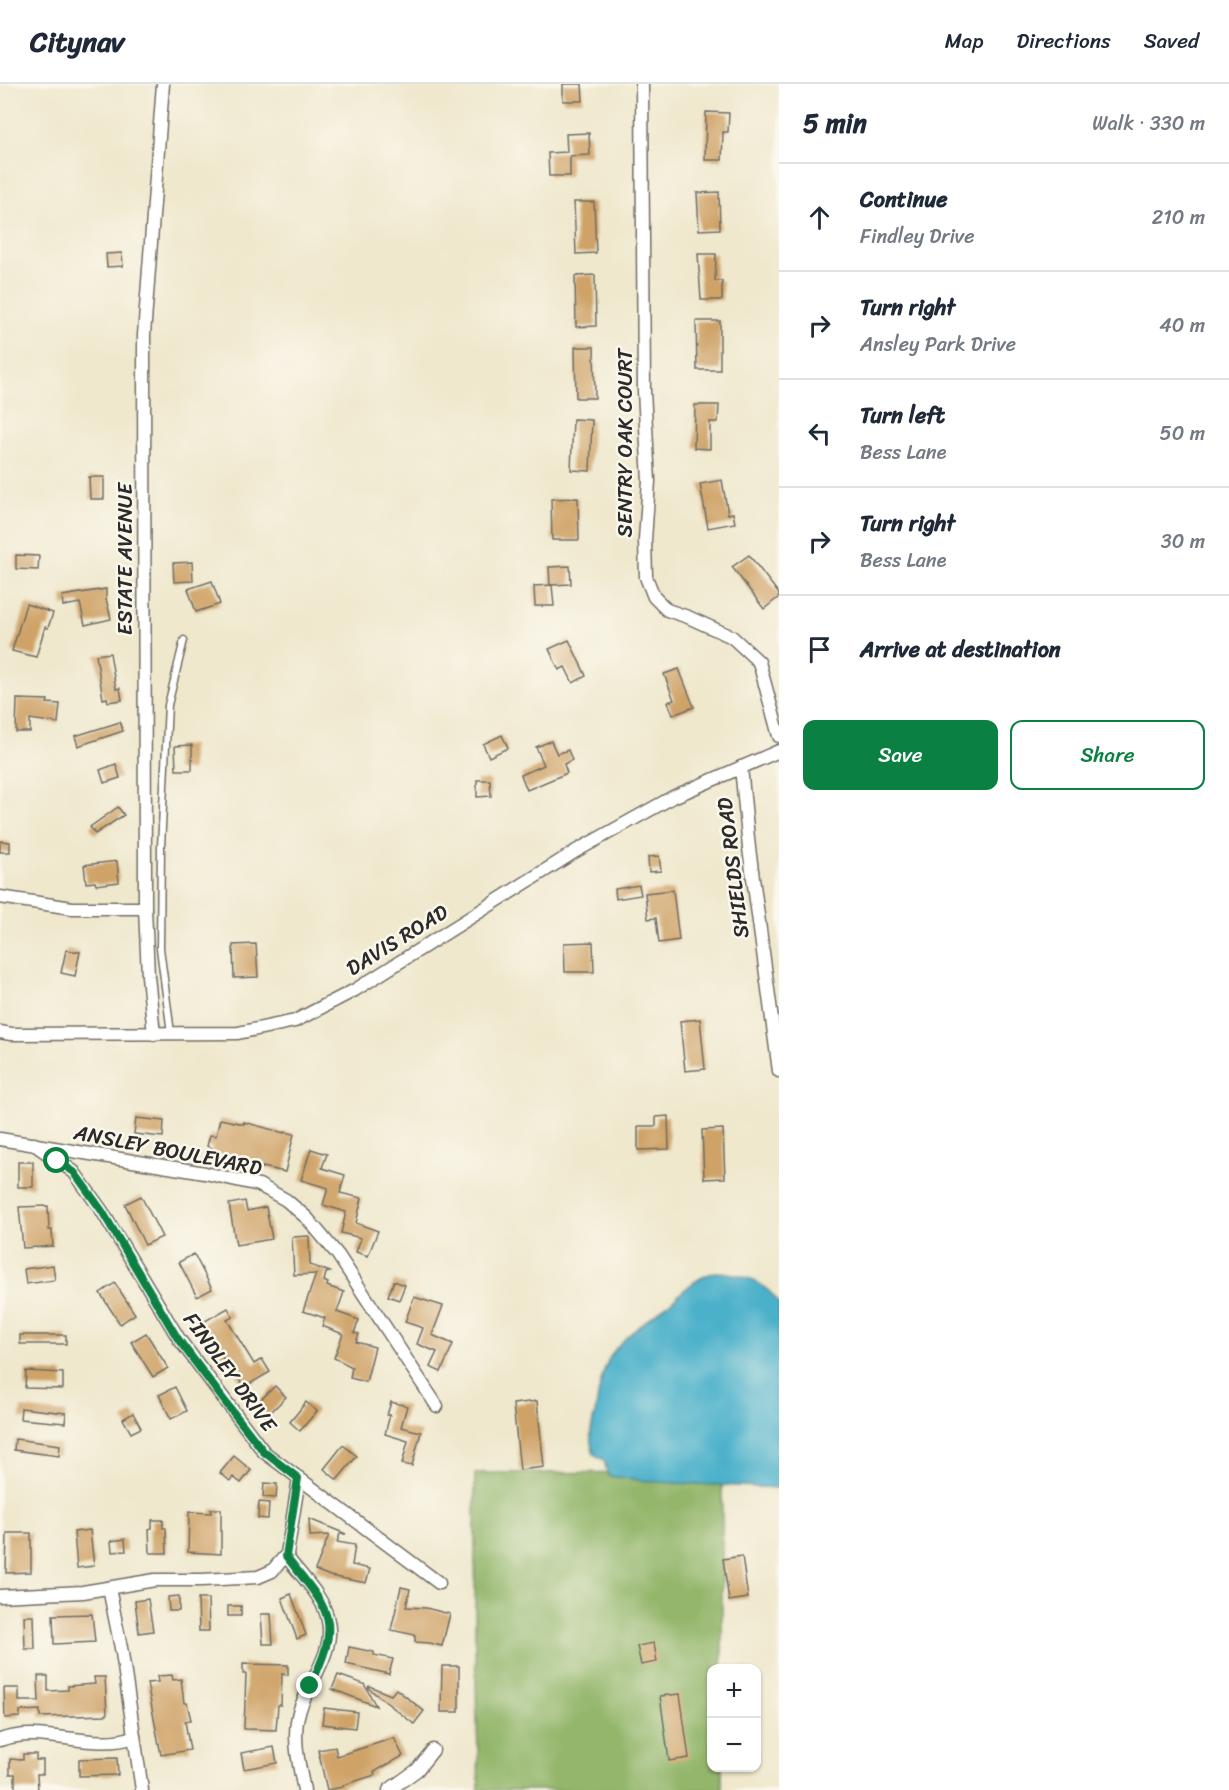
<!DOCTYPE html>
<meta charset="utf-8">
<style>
body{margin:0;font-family:Sriracha,sans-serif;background:#f6f6f7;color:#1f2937}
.controls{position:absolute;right:18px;bottom:18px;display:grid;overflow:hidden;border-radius:12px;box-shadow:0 2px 4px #0004}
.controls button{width:54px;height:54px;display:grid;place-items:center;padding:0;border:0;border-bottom:2px solid #e0e1e3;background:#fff;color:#1f2937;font:30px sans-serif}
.stop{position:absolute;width:18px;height:18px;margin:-14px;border:4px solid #0b8043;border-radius:50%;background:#fff}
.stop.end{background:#0b8043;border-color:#fff;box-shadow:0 2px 6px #0008}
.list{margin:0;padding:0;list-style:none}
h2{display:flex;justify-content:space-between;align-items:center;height:78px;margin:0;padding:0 24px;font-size:26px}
h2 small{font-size:20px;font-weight:400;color:#747a83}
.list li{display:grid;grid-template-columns:39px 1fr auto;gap:18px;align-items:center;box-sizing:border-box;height:108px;padding:0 24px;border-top:2px solid #e0e1e3}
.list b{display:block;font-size:22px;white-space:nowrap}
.list p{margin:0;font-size:20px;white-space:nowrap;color:#747a83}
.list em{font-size:20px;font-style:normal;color:#747a83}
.actions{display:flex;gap:12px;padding:18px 24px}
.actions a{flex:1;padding:14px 0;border:2px solid #0b8043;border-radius:12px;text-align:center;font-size:21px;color:#0b8043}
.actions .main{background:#0b8043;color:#fff}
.icon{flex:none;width:33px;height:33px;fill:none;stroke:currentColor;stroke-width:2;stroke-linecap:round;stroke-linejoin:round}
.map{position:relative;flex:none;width:779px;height:1706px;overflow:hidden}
header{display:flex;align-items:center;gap:36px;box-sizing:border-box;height:84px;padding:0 30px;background:#fff;border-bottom:2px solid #e0e1e3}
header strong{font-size:28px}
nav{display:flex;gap:33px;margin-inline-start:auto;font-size:21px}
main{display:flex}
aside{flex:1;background:#fff}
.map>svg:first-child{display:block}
.forest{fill:#93b66a;stroke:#5f704a;stroke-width:1.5}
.water{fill:#4bb1ca;stroke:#3b6e7a;stroke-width:1.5}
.building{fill:#cfa367}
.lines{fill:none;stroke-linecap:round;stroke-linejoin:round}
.lane-casing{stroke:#706d64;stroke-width:9}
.street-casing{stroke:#706d64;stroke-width:15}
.lane{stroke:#fff;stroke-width:6}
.street{stroke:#fff;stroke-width:12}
.route{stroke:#0b8043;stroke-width:8}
.labels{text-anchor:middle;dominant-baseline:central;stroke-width:5;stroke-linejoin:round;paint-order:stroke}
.street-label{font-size:21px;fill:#2b2b2b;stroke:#fbf7ec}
</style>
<header>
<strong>Citynav</strong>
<nav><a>Map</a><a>Directions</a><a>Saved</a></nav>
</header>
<main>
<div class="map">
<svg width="779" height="1706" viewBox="0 0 779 1706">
<rect width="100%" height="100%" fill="#fbf7ec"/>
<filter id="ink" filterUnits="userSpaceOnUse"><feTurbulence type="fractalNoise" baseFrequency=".0167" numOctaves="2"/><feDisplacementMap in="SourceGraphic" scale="12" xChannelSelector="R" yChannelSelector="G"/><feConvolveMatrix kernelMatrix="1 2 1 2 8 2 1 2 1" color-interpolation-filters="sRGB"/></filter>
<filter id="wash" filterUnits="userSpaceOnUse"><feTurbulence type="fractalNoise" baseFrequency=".008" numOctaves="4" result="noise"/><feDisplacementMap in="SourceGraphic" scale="24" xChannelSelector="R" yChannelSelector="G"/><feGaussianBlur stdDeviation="1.35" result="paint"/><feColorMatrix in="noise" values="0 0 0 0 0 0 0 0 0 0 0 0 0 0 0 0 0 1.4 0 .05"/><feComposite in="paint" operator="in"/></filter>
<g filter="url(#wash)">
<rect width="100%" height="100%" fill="#efe8cd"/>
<!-- forest -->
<path class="forest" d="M722 1388V1584H712V1684H722V1706H479L475 1563V1389Z"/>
<!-- water -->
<path class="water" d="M716 1188C741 1189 767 1198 779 1220V1404L656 1398 608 1392 604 1376 594 1370C588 1355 591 1344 595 1329 599 1309 601 1284 614 1267 630 1246 654 1232 674 1215 687 1203 699 1192 716 1188Z"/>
<g id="blocks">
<!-- building -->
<g class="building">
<path d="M563 0H582L583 17H563Z"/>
<path d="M706 28 729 29 728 48H723L722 76H705Z"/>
<path d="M589 49 590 71 570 72V92H549L548 69 567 68 566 50Z"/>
<path d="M719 108 720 145 699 146 697 109Z"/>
<path d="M574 118H594L596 169 576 170Z"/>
<path d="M122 169 123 182 107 183 106 170Z"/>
<path d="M698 170H716L715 197H722V216H701Z"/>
<path d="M595 191 596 242 576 243 575 192Z"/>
<path d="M696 237H720V286H697Z"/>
<path d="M575 263H594L595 314H576Z"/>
<path d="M695 321H719L718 338H710V365L694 364Z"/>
<path d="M573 335 592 336 590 387 571 386Z"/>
<path d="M89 393H104V415H90Z"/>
<path d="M722 396 728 430 733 429 735 439 708 444 700 400Z"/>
<path d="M578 414 579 456H552L551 415Z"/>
<path d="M16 471 39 472 38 486 16 485Z"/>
<path d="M749 471 779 510V513L764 525 732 483Z"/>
<path d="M192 478 193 497 174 498 173 479Z"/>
<path d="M570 482 571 500 550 501 549 483Z"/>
<path d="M212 497 220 520 196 528 188 505Z"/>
<path d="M552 501 554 522H535L534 502Z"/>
<path d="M106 505V515L111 535 85 541 80 519 63 522 62 512Z"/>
<path d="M26 520 53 529 48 544 45 543 36 573 12 567Z"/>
<path d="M569 556 586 592 573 599 565 583 559 586 549 565Z"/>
<path d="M110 569 116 605 120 604 122 616 108 618 107 614 103 615 96 571Z"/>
<path d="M679 585 694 623 673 631 668 618 674 616 664 590Z"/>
<path d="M17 615 48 616 47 619 60 620 58 639 30 635V648H16Z"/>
<path d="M120 638 123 647 78 662 75 652Z"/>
<path d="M502 651 508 664 489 673 483 660Z"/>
<path d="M551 657 557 670 568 666 572 676 564 680 567 689 527 706 521 691 544 681 536 663Z"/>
<path d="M192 661V686H176L175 662Z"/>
<path d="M116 680 120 694 104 699 100 686Z"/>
<path d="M477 696H490L491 712 477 713Z"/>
<path d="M118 723 124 731 95 750 90 743Z"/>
<path d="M0 757 10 758V768H0Z"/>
<path d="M659 772 661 787 649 788 648 773Z"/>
<path d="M117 777 119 798 96 801 95 798 86 799 84 781Z"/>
<path d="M639 801 641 811 616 815 615 805Z"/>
<path d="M673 806 679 856 659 859 656 834 648 835 645 809Z"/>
<path d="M593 858 594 888H565L564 859Z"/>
<path d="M256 860 258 893 234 894 233 861Z"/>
<path d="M66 866 80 868 75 892 61 889Z"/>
<path d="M700 935 705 985 685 987 680 937Z"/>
<path d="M668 1032 669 1065 638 1066V1042H656V1033Z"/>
<path d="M136 1034 164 1037 163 1053 134 1050Z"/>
<path d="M220 1035 244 1040V1038L284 1049V1048L294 1050 285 1088 263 1083V1084L211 1068 212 1064 207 1062 210 1051 216 1052Z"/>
<path d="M723 1045 725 1094 704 1095 702 1046Z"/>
<path d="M311 1065 327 1070 322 1084 345 1091 340 1109 362 1114 356 1139 378 1147 368 1172 356 1168 361 1154 341 1149 346 1128 323 1121 328 1104 301 1096Z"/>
<rect x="18" y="1078" width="15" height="25"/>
<path d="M141 1112 162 1153 145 1161 125 1120Z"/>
<path d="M245 1117 247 1127 266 1123 272 1155 236 1161 229 1120Z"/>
<path d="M48 1122 49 1146H52L53 1162 23 1164 19 1123Z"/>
<path d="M309 1152 310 1181 330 1188 326 1189 324 1197 328 1199 327 1202 344 1208 337 1228 359 1236 354 1249 359 1250 356 1258 375 1263 366 1298 350 1294 352 1283 334 1274 343 1250 322 1242 325 1234 303 1227 316 1190 294 1191 292 1153Z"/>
<path d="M194 1170 212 1205 197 1213 179 1178Z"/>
<path d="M53 1181 55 1196 26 1200 24 1185Z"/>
<path d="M394 1197 405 1201 399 1216 388 1212Z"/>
<path d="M115 1199 135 1230 120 1240 100 1209Z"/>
<path d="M414 1213 443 1222 432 1251 453 1260 441 1288 430 1283 437 1268 417 1260 423 1244 405 1238Z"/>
<path d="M228 1224 233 1233 227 1236 254 1280 262 1275 270 1288 244 1303 227 1276 225 1278 207 1248 203 1250 198 1241Z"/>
<path d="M146 1249 168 1284 153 1293 131 1258Z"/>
<rect x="20" y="1251" width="46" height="9"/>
<path d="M26 1287 63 1289V1305L25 1304Z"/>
<path d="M275 1302 286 1313 266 1333 254 1322Z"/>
<path d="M175 1303 187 1327 171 1335 159 1311Z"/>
<path d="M537 1317 544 1383 520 1386 513 1320Z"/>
<path d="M306 1318 317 1327 300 1347 290 1338Z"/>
<path d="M391 1318 407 1322 401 1343 421 1348 412 1382 402 1380 408 1357 385 1350 390 1331H387Z"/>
<path d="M21 1324 66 1329 65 1339 20 1335Z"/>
<path d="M133 1329 141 1344 131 1349 123 1335Z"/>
<path d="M15 1355 60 1361 59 1372 14 1366Z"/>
<path d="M343 1361 357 1372 337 1396 324 1385Z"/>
<path d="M234 1372 251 1386 241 1399 233 1393 230 1397 220 1389Z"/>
<path d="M264 1399 277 1400 276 1414 263 1413Z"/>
<path d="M259 1418 269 1419 268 1435 258 1434Z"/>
<path d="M211 1425H221V1470L188 1468 189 1428 211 1429Z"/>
<path d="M309 1435 346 1450H340L337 1458 355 1461 352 1481 370 1485 366 1499 330 1492 315 1486 329 1451 310 1452Z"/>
<path d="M152 1436H163V1444H166L167 1469H150L149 1445 152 1444Z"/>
<path d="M90 1446 94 1482 77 1484 74 1448Z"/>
<path d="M7 1449H31V1488L6 1489Z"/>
<path d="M125 1455 126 1467 112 1468 111 1457Z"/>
<path d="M742 1472 748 1514 729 1517 723 1475Z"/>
<path d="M401 1503 410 1505 406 1523 426 1524 450 1530 442 1562 429 1559 415 1558V1551L391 1546Z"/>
<path d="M291 1510 306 1551 297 1555 282 1514Z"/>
<path d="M179 1512V1527H169L168 1513Z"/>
<path d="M148 1515 153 1547 139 1549 135 1517Z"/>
<path d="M198 1515H208L209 1547H199Z"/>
<rect x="228" y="1522" width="13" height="10"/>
<path d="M92 1530 95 1558 54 1560 53 1531Z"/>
<path d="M261 1530H271L273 1560H263Z"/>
<path d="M24 1532H34L35 1565H25Z"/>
<path d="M654 1559 657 1578 641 1581 637 1562Z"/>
<path d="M349 1563 374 1568V1571L393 1575 389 1590 346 1580Z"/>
<path d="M243 1580 288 1581V1591L282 1590 281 1621H278L276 1646 244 1645 246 1590H243Z"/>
<path d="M442 1582H459V1628H441Z"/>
<path d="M172 1591 173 1596 181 1595 184 1619H187L191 1636 185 1637 190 1666 161 1671 147 1599 158 1598 157 1592Z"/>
<path d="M338 1591 364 1600 376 1622 332 1605Z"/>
<path d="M38 1592H48V1607L68 1606V1602L95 1600 94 1593H105L107 1631 40 1633V1626L20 1627V1633L5 1634 4 1604H19V1617H39Z"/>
<path d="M369 1602 391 1611 396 1605 424 1627 414 1640 368 1604Z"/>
<path d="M680 1610 689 1674 669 1677 660 1612Z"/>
<path d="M324 1624 357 1628 355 1644 322 1640Z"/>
<path d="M394 1654 403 1672 374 1688 375 1691 343 1701V1703L327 1706 318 1666 335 1663 337 1672Z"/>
<path d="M274 1663 277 1679 244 1685 241 1669Z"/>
<path d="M23 1670H36V1676H43V1690H37L38 1706H15V1690H10V1675L23 1676Z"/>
<path d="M117 1674 118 1691 79 1692V1675Z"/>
</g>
</g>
</g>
<g filter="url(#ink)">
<use href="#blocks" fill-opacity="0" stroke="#706d64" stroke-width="1.5"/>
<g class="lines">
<!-- lane casing -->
<g class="lane-casing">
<path id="lane" d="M171 949 160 864 161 763 168 621 184 556"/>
</g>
<!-- street casing -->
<g class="street-casing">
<g id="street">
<path d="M642 0 644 307 649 397 645 456 646 493 654 513 667 526 688 533 732 553 759 578 779 652"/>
<path d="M741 683 749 764 779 987"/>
<path d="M0 813 72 824H145"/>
<path d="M0 948 11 950 238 949 295 937 355 906 576 767 673 713 779 667"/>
<path d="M154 950 148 892 145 824 144 251 163 0"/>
<path d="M0 1055 205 1089 259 1101 286 1116 307 1134 338 1171 437 1322"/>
<path d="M34 1060 74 1088 102 1127 179 1255 264 1368 439 1499"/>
<path d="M286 1472C300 1491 324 1512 328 1537 335 1568 308 1599 299 1628 292 1652 299 1682 304 1706"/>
<path d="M109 1504 122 1569 142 1706"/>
<path d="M0 1512 83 1508 155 1496H202L258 1493 272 1487 287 1470 299 1394"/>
<path d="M0 1656C42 1640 91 1668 134 1653"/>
<path d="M389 1706 417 1686 433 1666"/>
</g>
</g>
<!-- lane -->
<use href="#lane" class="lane"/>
<!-- street -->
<use href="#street" class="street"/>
</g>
</g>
<g class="lines" filter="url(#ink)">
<!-- route -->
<path class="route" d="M57 1077 74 1088 102 1127 178 1255 229 1323 264 1368 298 1394 286 1472C328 1526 344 1534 310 1602"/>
</g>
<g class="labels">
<!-- street labels -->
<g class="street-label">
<text transform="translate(625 359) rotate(-90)">SENTRY OAK COURT</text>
<text transform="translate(125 475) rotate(-90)">ESTATE AVENUE</text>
<text transform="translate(733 784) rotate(-97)">SHIELDS ROAD</text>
<text transform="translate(397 856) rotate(-32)">DAVIS ROAD</text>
<text transform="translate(168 1066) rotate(11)">ANSLEY BOULEVARD</text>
<text transform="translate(230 1288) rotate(54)">FINDLEY DRIVE</text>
</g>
</g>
</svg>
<div class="controls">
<button>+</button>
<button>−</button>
</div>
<div class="stop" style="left:57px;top:1077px"></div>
<div class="stop end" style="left:310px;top:1602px"></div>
</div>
<aside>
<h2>5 min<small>Walk · 330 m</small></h2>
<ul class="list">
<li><svg class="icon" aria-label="ahead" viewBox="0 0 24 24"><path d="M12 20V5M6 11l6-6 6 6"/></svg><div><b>Continue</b><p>Findley Drive</p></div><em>210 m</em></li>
<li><svg class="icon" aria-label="right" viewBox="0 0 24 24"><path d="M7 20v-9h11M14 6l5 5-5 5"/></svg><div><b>Turn right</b><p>Ansley Park Drive</p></div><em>40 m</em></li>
<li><svg class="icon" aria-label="left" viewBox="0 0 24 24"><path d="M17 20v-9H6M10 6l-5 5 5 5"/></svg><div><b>Turn left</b><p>Bess Lane</p></div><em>50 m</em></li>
<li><svg class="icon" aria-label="right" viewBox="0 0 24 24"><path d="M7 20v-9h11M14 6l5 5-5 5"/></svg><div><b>Turn right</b><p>Bess Lane</p></div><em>30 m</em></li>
<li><svg class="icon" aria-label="arrive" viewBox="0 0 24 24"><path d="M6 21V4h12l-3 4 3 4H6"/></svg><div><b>Arrive at destination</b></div></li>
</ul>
<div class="actions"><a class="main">Save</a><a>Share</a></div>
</aside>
</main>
